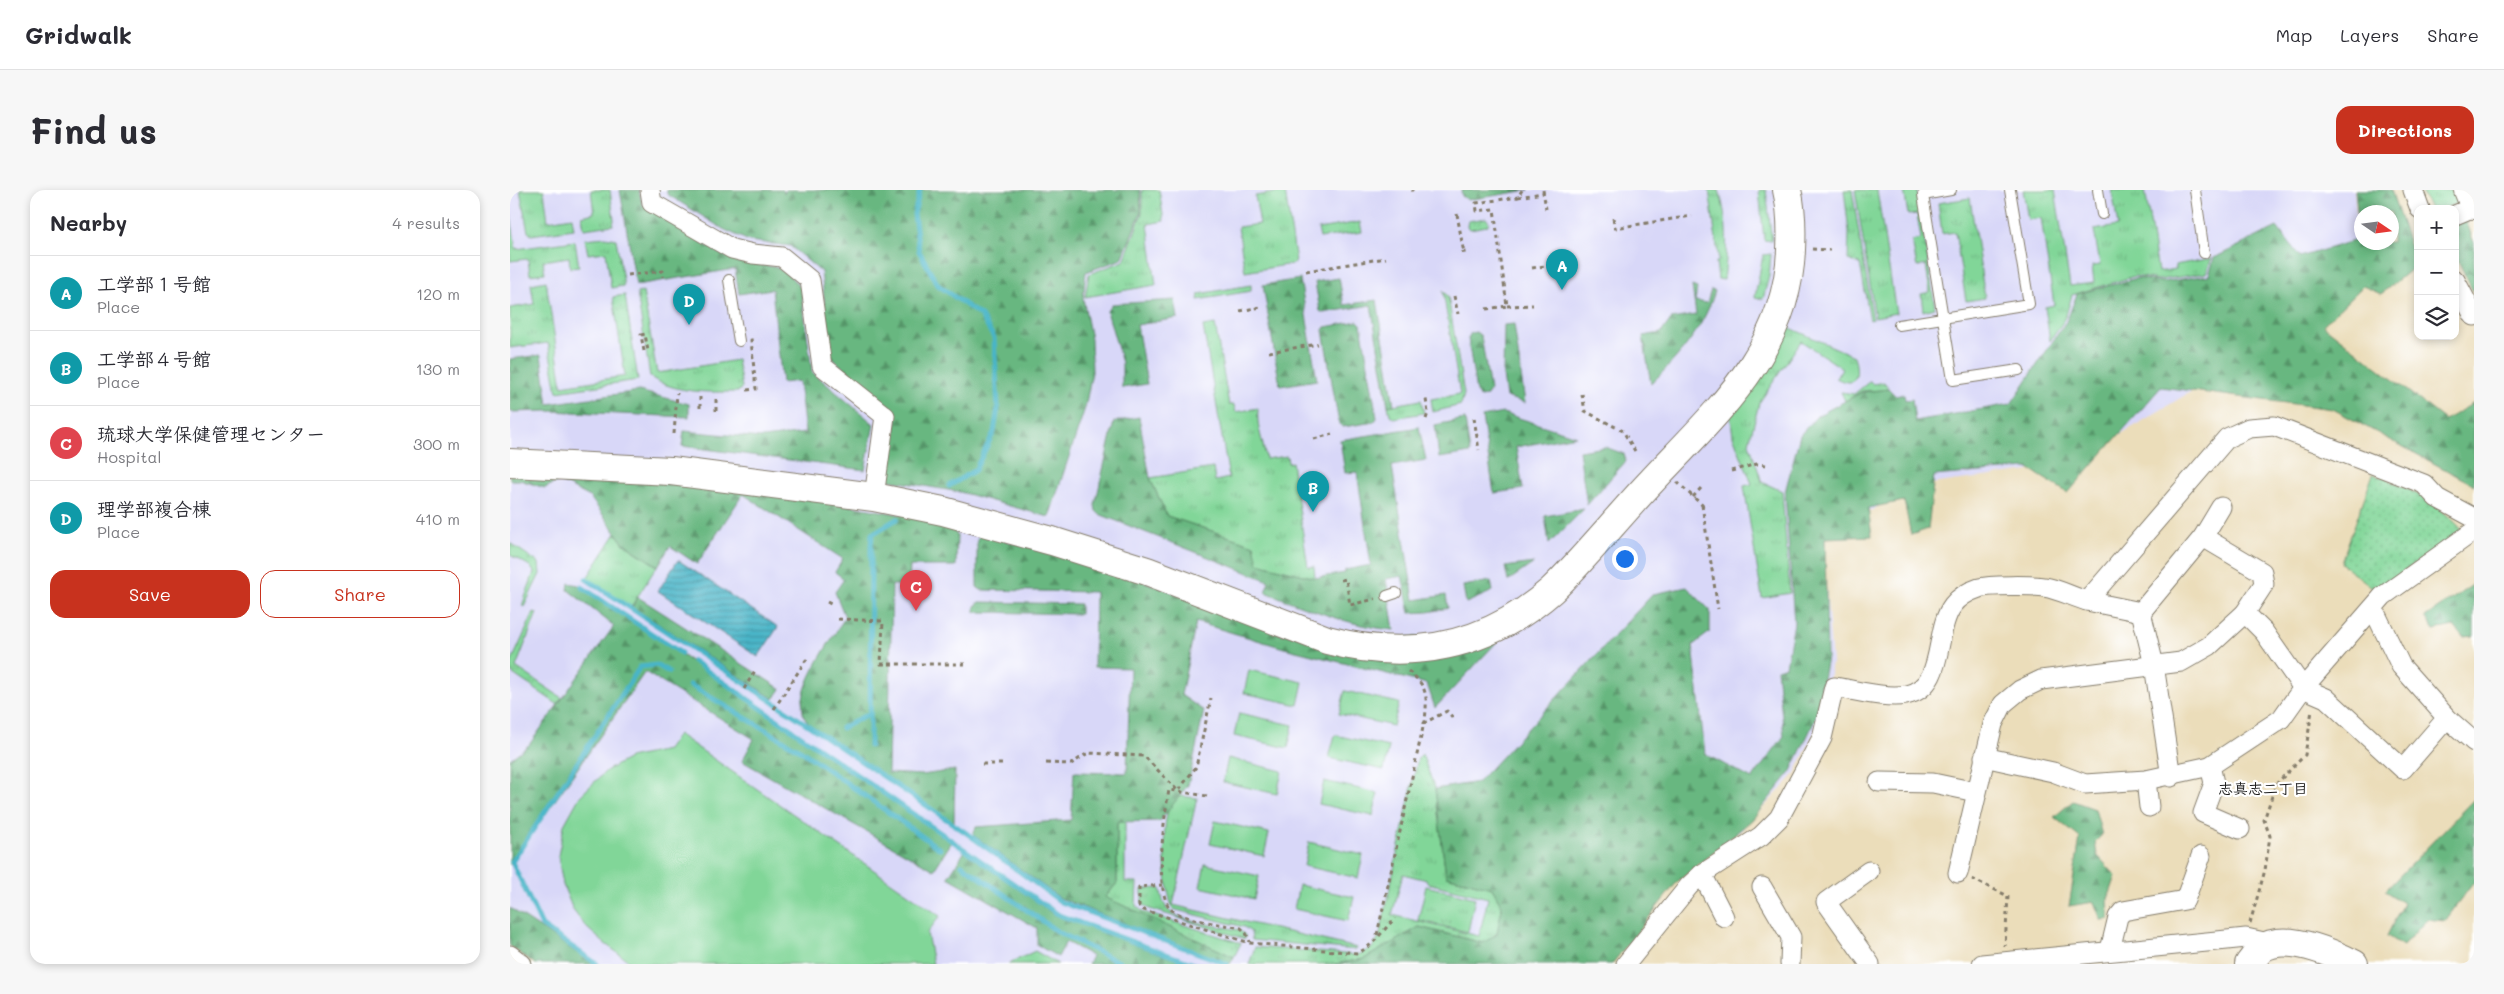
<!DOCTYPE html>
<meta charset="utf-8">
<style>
body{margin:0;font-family:Mali,"Klee One",sans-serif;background:#f7f7f7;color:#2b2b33}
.controls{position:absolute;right:15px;top:15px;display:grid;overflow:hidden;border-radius:10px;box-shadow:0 2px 8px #0003}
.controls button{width:45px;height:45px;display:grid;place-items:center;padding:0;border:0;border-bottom:1px solid #e1e1e2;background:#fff;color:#2b2b33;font:25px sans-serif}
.compass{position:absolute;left:1844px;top:15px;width:45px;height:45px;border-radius:50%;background:#fff;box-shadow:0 2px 8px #0003;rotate:103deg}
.you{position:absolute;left:1114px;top:368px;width:18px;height:18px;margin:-12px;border:4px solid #fff;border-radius:50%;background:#1a73e8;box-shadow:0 0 0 8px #1a73e833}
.badge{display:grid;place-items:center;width:32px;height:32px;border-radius:50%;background:#c8321e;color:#fff;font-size:16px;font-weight:700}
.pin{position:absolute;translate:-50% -41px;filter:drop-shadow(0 1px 2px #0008)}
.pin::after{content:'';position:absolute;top:26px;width:18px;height:15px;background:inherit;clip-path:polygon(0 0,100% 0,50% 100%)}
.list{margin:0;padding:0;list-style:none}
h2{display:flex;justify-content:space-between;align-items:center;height:65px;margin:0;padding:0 20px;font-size:21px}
h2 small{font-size:16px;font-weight:400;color:#7c7c81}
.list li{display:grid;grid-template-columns:32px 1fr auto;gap:15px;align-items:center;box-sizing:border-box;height:75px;padding:0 20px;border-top:1px solid #e1e1e2}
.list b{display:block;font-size:19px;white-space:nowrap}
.list p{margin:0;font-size:16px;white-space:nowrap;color:#7c7c81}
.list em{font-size:16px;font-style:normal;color:#7c7c81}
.actions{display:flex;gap:10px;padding:15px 20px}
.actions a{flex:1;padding:11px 0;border:1px solid #c8321e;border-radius:15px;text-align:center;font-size:18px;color:#c8321e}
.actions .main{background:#c8321e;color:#fff}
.icon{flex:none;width:28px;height:28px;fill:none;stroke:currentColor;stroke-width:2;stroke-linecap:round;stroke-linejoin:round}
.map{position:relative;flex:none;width:1964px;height:774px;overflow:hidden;border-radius:15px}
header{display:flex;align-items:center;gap:30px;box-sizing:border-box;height:70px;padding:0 25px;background:#fff;border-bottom:1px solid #e1e1e2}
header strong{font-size:24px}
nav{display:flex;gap:28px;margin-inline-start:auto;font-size:18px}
.intro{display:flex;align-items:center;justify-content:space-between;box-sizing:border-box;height:120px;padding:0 30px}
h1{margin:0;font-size:35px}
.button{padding:12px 22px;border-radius:15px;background:#c8321e;color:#fff;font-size:18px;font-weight:700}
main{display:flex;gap:30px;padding:0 30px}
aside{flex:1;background:#fff;border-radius:15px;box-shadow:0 2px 8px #0003}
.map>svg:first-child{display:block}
.built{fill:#d8d7f8}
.grass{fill:url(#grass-tufts);stroke:#4e795a;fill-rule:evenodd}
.forest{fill:url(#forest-firs);stroke:#426a4e;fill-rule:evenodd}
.park{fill:url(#park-dots);stroke:#4e795a}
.garden{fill:#81d698;stroke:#4e795a}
.water{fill:url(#water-rules);stroke:#336872}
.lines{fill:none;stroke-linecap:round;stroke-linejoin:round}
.stream{stroke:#4ab5c8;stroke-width:5}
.lane-casing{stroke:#847c6b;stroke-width:12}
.street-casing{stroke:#847c6b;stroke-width:21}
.secondary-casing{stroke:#847c6b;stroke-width:30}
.highway-casing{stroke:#847c6b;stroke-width:30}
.path{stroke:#847c6b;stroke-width:3;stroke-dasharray:4 4;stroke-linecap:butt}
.lane{stroke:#fff;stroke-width:10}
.street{stroke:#fff;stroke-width:19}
.secondary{stroke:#fff;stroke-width:28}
.highway{stroke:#fff;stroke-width:28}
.labels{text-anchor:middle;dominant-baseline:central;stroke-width:4.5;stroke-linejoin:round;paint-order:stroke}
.neighbourhood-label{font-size:15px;font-weight:bold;fill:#1c1c1c;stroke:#fff}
</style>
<header>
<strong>Gridwalk</strong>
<nav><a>Map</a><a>Layers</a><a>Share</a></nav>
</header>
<div class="intro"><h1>Find us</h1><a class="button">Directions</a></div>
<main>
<aside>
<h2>Nearby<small>4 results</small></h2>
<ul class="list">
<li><span class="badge" style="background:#0f9aa8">A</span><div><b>工学部１号館</b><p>Place</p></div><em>120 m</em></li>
<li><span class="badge" style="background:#0f9aa8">B</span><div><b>工学部４号館</b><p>Place</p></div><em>130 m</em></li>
<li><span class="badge" style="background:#e0444e">C</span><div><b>琉球大学保健管理センター</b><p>Hospital</p></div><em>300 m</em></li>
<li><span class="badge" style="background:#0f9aa8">D</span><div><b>理学部複合棟</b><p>Place</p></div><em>410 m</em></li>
</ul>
<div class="actions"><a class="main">Save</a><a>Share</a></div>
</aside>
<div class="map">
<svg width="1964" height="774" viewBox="0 0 1964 774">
<defs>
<pattern id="grass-tufts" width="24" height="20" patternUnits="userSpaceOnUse" patternTransform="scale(1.25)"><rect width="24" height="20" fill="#81d698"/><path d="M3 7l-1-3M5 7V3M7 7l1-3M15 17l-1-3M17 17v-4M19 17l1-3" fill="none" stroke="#6fb782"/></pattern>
<pattern id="forest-firs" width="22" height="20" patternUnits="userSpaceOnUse" patternTransform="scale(1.25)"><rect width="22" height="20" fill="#68b780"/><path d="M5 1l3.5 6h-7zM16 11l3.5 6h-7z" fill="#559468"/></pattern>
<pattern id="park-dots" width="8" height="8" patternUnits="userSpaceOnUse" patternTransform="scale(1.25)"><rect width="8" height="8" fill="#81d698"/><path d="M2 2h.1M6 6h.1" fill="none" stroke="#6fb782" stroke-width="1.8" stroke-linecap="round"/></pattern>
<pattern id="water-rules" width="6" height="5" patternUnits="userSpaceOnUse" patternTransform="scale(1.25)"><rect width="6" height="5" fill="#4ab5c8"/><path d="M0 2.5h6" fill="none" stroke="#3d92a2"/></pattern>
</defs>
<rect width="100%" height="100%" fill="#fff"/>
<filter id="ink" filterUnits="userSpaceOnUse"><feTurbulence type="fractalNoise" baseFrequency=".02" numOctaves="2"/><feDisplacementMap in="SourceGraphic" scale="10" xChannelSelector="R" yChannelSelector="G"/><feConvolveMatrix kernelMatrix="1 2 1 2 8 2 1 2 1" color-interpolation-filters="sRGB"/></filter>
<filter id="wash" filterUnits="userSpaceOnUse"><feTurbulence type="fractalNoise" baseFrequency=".0096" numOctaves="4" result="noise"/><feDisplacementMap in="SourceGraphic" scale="20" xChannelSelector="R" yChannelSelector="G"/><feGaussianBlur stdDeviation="1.12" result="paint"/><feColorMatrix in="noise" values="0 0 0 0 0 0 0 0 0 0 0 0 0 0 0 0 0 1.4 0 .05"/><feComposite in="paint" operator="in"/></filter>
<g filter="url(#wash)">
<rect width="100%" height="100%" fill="#ebddba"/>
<!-- built -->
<path class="built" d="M0 0H1844L1848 48 1695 193 1558 276 1412 295 1312 345 1322 472 1312 527 1284 585 1230 642 1160 691 1094 774H36L0 749Z"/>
<!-- grass -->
<g class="grass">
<path d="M10 0H34L38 31 62 27 64 39 21 45 18 42Z"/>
<path d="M81 0H100L104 30 103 35 74 39 72 26 84 23Z"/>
<path d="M632 0H649L654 31 638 34 646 95 575 107 579 84 614 71 632 23Z"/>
<path d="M1199 0H1209C1218 29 1218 60 1214 90L1208 89 1206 72 1209 71Z"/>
<path d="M1249 0H1256L1262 51 1254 50Z"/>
<path d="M1334 0H1342L1363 129 1360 130 1350 74 1338 70 1339 42Z"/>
<path d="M1345 0H1367L1386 123 1365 127Z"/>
<path d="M1394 0H1407L1425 118 1413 121 1411 104 1420 102 1416 75 1407 77 1402 51 1411 49 1407 24 1398 25Z"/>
<path d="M1513 0H1545L1560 96 1584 93 1582 76 1590 75 1584 40 1608 36 1602 0H1635L1648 82 1665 79V75L1702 68 1696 83 1649 90 1625 86 1562 105 1555 129 1540 151 1535 117 1544 115 1531 28 1518 30Z"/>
<path d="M1911 0H1942L1948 13 1932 19H1920Z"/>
<path d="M775 1 786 71 782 74 735 82 728 37 750 34 745 6Z"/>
<path d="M1460 8 1475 108 1456 111 1445 42 1432 44 1428 13Z"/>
<path d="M0 20 6 59 65 51 69 77 60 78 59 67 33 71 35 83 20 85 18 69 0 71Z"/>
<path d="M976 28 979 32 977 36 960 39 957 36 958 31Z"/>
<path d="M850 32 852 42 810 48 808 39Z"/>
<path d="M95 47 106 49 114 96 101 98 96 62 78 64 75 49Z"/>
<path d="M1261 64 1259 86 1253 109 1245 107 1253 65Z"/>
<path d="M36 91 52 196 115 186 103 107 115 105 128 190 47 202 38 153 0 158V118L24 114 21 94Z"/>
<path d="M741 95V101L688 110 689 104Z"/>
<path d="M933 101 938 106 954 204 951 215 923 222 921 209 950 204Z"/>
<path d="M133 102 147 183 227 170 232 197 228 202C198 202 167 204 140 187L127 103Z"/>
<path d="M705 134 719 215H724L726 222 748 218C746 237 753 250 756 269L777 266 778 273 782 272 798 377 804 376 805 388 747 373 744 355 657 326 640 288 703 278 705 291 719 288 693 136Z"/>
<path d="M1278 137 1344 166C1349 183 1348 200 1326 188L1332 178 1291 151 1249 213 1239 253 1252 292 1272 301 1280 403 1252 408 1234 296 1242 294 1223 246 1220 223Z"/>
<path d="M1360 191 1363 194 1374 192 1379 198 1376 200 1352 201 1335 211 1331 202 1344 204Z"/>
<path d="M911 210 914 223 884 228 880 225 878 216Z"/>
<path d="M106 343 114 354 147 376 121 417 77 388Z"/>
<path d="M0 353 29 373 30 384 14 417 12 416 24 382 20 376 0 365Z"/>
<path d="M24 422 27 423 6 477 52 508 47 514 0 482V475Z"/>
<path d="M912 564 925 599 936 686 982 698 992 716 987 744 973 753 909 737 854 769 825 774H739L745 757 848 765 862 758 869 748 908 568ZM893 684 917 690V693L978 708 969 746 882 725Z"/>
<path d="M670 606 687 608 663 715 847 758 846 760 742 750 741 742 734 737 663 719C655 703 651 638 658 621 660 616 666 610 670 606Z"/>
<path d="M607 632H615V692H627L626 716 633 722 731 753 724 767 595 708 607 693Z"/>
<path d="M916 696 965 708 958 742 908 730Z"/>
<path d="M650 698C652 706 653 715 659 721 673 732 710 736 729 740L735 745V749L637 718 632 714V699Z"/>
</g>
<!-- forest -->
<g class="forest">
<path d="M110 0H129L132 14 207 62 227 72 266 77 280 86 291 98 302 182 364 234 355 280 172 256 174 241 252 248 295 243 289 191 272 193 262 99 229 104 225 79 126 95Z"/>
<path d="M157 0H273L274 3 276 0H630L631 22 612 69 576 82 573 108 581 149 582 182 575 218 539 327 450 302 378 290 387 226 321 167 311 82 280 56 239 51 213 39 157 4Z"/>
<path d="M951 0H1019L958 10 952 6Z"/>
<path d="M1845 0H1881L1906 75 1871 104 1853 96 1813 135 1935 230 1964 213V295L1823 219 1651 197 1558 303 1517 278 1424 286 1418 339 1401 345 1394 311 1358 318 1362 346 1315 348 1317 468 1305 530 1280 583 1242 630 1167 692 1102 774H825L854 769 909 737 973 753 987 744 992 716 982 698 936 686 925 599 968 592 1143 404 1177 397 1200 420V442L1183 455 1195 564 1242 589 1274 546 1267 479 1276 476 1284 433 1275 302 1290 245 1307 226 1352 202 1379 199 1386 206 1394 204 1395 210 1402 209 1405 231 1501 214 1557 130 1567 104 1627 88 1652 92 1699 85 1704 68 1767 37 1790 67 1850 49ZM1852 22H1882V52H1852Z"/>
<path d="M1956 30 1964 53V104L1945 64V34Z"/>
<path d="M829 88 834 115 867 110 884 215 878 216 861 115 813 123 810 121 805 92Z"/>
<path d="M790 89 807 190 770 196 753 95Z"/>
<path d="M1182 96 1187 98 1185 111 1197 113 1201 100 1205 101C1193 140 1169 166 1141 194L1133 146 1151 143 1161 129 1186 125Z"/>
<path d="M665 110 668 128 627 135 637 194 612 198V173L597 121 602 114Z"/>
<path d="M848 131 851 134 867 228 864 232 833 237 829 234 813 140 815 137Z"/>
<path d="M1004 134 1015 213 996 207 993 185 994 135Z"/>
<path d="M966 142 971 146 980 200 977 206 970 207 966 202 958 148 961 143Z"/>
<path d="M31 165 38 214 129 201 179 214V227L39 221 0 222V169Z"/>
<path d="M993 223 1066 246 1006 257 1013 299 984 303 972 227Z"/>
<path d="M629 227 640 288 657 326 744 355 748 373 805 388 835 383V380L861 375 847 282 835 283 830 250 909 237 916 270 882 276 904 410 936 405 938 418 918 422 900 423 892 386 876 389 884 440C838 436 798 418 755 402L759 391 589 324 586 321 585 315 604 232Z"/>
<path d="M955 229 960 263 929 268 925 235Z"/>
<path d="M1095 257 1114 264 1116 271 1077 315 1069 261Z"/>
<path d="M0 282 247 300 441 333 447 346 446 376H400L399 395H382L378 583 412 585 445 580 444 633 300 536C298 532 293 527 293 522 287 496 322 450 335 427L325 402 334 389 325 382 333 369 233 304 187 374 160 356 148 376 114 354 80 307 49 291 35 298 10 290H0Z"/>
<path d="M1074 319 1039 354 1035 326Z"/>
<path d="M470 344 604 380 771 444 983 449 985 454 925 518 917 494 774 458 686 432 671 505 694 521 678 595 650 631 607 632V693L595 707 724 767 720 774H716L550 708 463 645 466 637 561 630 564 582 617 583 620 478 584 477 585 402 471 400 467 397V350Z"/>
<path d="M1024 373 998 391 995 377Z"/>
<path d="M981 391 983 401 956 413 953 396Z"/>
<path d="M59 393 69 395 443 650 424 680 232 571 244 549 135 482 0 675V569L19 555 104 436 58 400Z"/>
<path d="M1964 394V446L1953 447 1944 436 1924 440 1915 427Z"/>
<path d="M128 407 271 499 264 509 122 417Z"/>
<path d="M470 412 570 414V424L465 422V416Z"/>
<path d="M1964 609V692L1935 731 1917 729 1893 756 1877 746 1893 713 1875 701Z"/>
<path d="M1563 611 1585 619 1592 645 1585 652 1587 665 1606 686 1598 709 1599 729 1591 730 1584 712 1559 716 1570 648 1544 627Z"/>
<path d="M455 661 545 725 678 774H578L582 766 556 752 548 767 527 755V738L438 687Z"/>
<path d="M0 718 84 774H25L0 756Z"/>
</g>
<!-- park -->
<path class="park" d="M1863 284C1897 297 1929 313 1953 341L1866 400 1831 373Z"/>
<!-- garden -->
<g class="garden">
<path d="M739 480 793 492 788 515 734 503Z"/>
<path d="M835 501 889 513 883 536 829 524Z"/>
<path d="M729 523 783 535 778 558 724 546Z"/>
<path d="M168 544 430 726 417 743 423 774H123L94 753 76 737 63 720 53 695 48 666 54 635 70 606 96 581 119 568 157 560Z"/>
<path d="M825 545 879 557 874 580 819 568Z"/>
<path d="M718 568 772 581 767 604 713 592Z"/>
<path d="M814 591 868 603 863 626 809 614Z"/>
<path d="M705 631 759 643 754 666 700 654Z"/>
<path d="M799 652 853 665 848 688 794 676Z"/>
<path d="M695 674 749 686 744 709 690 697Z"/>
<path d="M789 695 844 707 838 731 784 719Z"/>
<path d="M525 761 548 774H498Z"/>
</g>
<!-- water -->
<path class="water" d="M168 370 268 437 248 467 148 401Z"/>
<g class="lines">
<!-- stream -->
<g class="stream">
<path d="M410 0 404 24 409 61 428 95 471 126 484 148 488 218 484 242 465 280 439 296"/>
<path d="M76 389 286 527 455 642 551 712 717 774"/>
<path d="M72 397 171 463"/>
<path d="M183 471 549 725 684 774"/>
<path d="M180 495 293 562 430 659"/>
<path d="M332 538 360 523"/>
<path d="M360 556 361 356 362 344 387 329"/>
<path d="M452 675 548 742 613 774"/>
<path d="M87 774 32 736 2 672 130 477 147 475 159 482"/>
</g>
</g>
</g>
<g filter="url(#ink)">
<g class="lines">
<!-- lane casing -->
<g class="lane-casing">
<g id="lane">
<path d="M1441 0 1413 5 1443 190 1509 180"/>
<path d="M1588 0 1592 24"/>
<path d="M1685 0 1694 63"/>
<path d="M219 90 229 151"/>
<path d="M1389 135 1519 114 1500 0"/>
<path d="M877 406 886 403"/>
</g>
</g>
<!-- street casing -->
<g class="street-casing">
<g id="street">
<path d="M140 0 142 13 222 59 243 64 272 67 300 90 312 176 375 226 364 307"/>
<path d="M1903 0 1910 19"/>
<path d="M1945 25 1964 17"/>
<path d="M1945 90 1964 126"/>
<path d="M1693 347 1752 382 1754 394 1735 423"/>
<path d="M1577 411 1631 422"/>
<path d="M1863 418 1891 476 1937 528 1964 552"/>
<path d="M1474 567 1543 582 1575 594 1636 590 1700 576 1771 529 1793 498 1873 406 1964 341"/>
<path d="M1700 576 1704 593 1693 623 1730 639"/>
<path d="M1661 587 1644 475 1631 422 1693 347 1711 317"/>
<path d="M1636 590 1639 617"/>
<path d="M1369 592 1423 593 1466 602"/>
<path d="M1359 681 1316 712 1360 774"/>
<path d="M1448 683 1483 534 1493 514 1510 500 1531 490 1671 472 1699 456 1735 423 1754 442 1793 498 1816 508 1893 579 1937 528"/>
<path d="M1192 684 1214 727"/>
<path d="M1252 697 1281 747 1280 774"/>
<path d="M1600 760 1608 727 1613 721 1675 710 1691 666"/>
<path d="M0 765 12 774"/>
<path d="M1116 774 1179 696 1192 684 1251 646 1269 628 1312 548 1324 497C1344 500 1376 509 1396 505 1437 496 1423 441 1443 415 1449 407 1460 401 1469 398 1479 395 1523 395 1534 397 1548 399 1563 407 1577 411L1717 248 1739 238 1764 236 1914 294 1927 308 1964 328"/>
<path d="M1472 774 1717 750 1736 748 1763 754"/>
</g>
</g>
<!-- secondary casing -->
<g class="secondary-casing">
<g id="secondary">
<path d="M0 273 161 281 364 307 433 321 542 351 637 381 817 450C900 472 977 457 1042 400 1076 367 1106 329 1139 294 1204 224 1277 163 1281 60 1282 40 1282 20 1277 0"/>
<path d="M1739 774C1743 769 1747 763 1751 759 1775 742 1822 763 1844 774"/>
</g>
</g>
<!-- highway casing -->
<g class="highway-casing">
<path id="highway" d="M1958 0 1964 15"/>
</g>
<!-- path -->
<g class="path">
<path d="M902 0 903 1"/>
<path d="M1012 0 1008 7 1033 3"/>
<path d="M1033 0 1036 19"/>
<path d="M947 24 953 58 956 62 949 63"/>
<path d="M1103 28 1105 38 1182 26"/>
<path d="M1302 59 1320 60"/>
<path d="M1022 78 1035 76"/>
<path d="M796 81 876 68"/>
<path d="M118 85 153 81V87"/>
<path d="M944 106 948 124"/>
<path d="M997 116 1023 115"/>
<path d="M976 119 997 116 984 19 967 21 966 13 1008 7"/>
<path d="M730 121 751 117"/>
<path d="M134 161 131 145 135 144 138 161"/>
<path d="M759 162 808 154"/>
<path d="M237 200 246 199 241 150H244"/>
<path d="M1072 204 1075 221 1113 241 1125 261"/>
<path d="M190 218V207"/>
<path d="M206 221V208"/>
<path d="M964 228 969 260"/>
<path d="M916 229 918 223 916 209"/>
<path d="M164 244 167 203"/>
<path d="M804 249 822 244"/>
<path d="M1221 281 1247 274 1257 275"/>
<path d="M1167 292 1192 315 1198 314"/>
<path d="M1183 307 1191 298"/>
<path d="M1192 315 1208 419"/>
<path d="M831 390 836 389 840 415 865 409"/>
<path d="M317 412 323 415"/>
<path d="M328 429 373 431 371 474H457"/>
<path d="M898 481C919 497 917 507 915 532"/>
<path d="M234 499 246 479"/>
<path d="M264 519 296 470 300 473"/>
<path d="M536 573 561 574 578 563 634 566 668 601 686 577 701 508"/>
<path d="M472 574H494"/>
<path d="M697 606 659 600C655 622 642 707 663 721 679 731 712 734 731 738L736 743 740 752"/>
<path d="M1462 689 1498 706 1495 756"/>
<path d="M653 695 629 697V716L634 720 740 753 847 763C863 757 873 740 885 728"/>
<path d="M1740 733 1755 680 1760 646 1754 630 1766 594 1795 565 1802 520"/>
<path d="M867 745 914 533 937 521 945 530"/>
</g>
<!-- lane -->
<use href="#lane" class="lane"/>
<!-- street -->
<use href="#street" class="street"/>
<!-- secondary -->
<use href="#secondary" class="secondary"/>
<!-- highway -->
<use href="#highway" class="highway"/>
</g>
</g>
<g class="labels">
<!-- neighbourhood labels -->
<g class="neighbourhood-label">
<text x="1753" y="598">志真志二丁目</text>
</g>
</g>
</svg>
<div class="controls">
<button>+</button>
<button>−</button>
<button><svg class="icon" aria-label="layers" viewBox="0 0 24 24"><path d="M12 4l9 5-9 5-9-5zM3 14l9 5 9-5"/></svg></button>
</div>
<svg class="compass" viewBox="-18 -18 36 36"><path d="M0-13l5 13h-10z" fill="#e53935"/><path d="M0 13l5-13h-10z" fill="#7c7c81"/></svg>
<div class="you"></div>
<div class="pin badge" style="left:1052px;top:100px;background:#0f9aa8">A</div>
<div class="pin badge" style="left:803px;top:322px;background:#0f9aa8">B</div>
<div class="pin badge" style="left:406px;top:421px;background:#e0444e">C</div>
<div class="pin badge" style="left:179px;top:135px;background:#0f9aa8">D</div>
</div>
</main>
